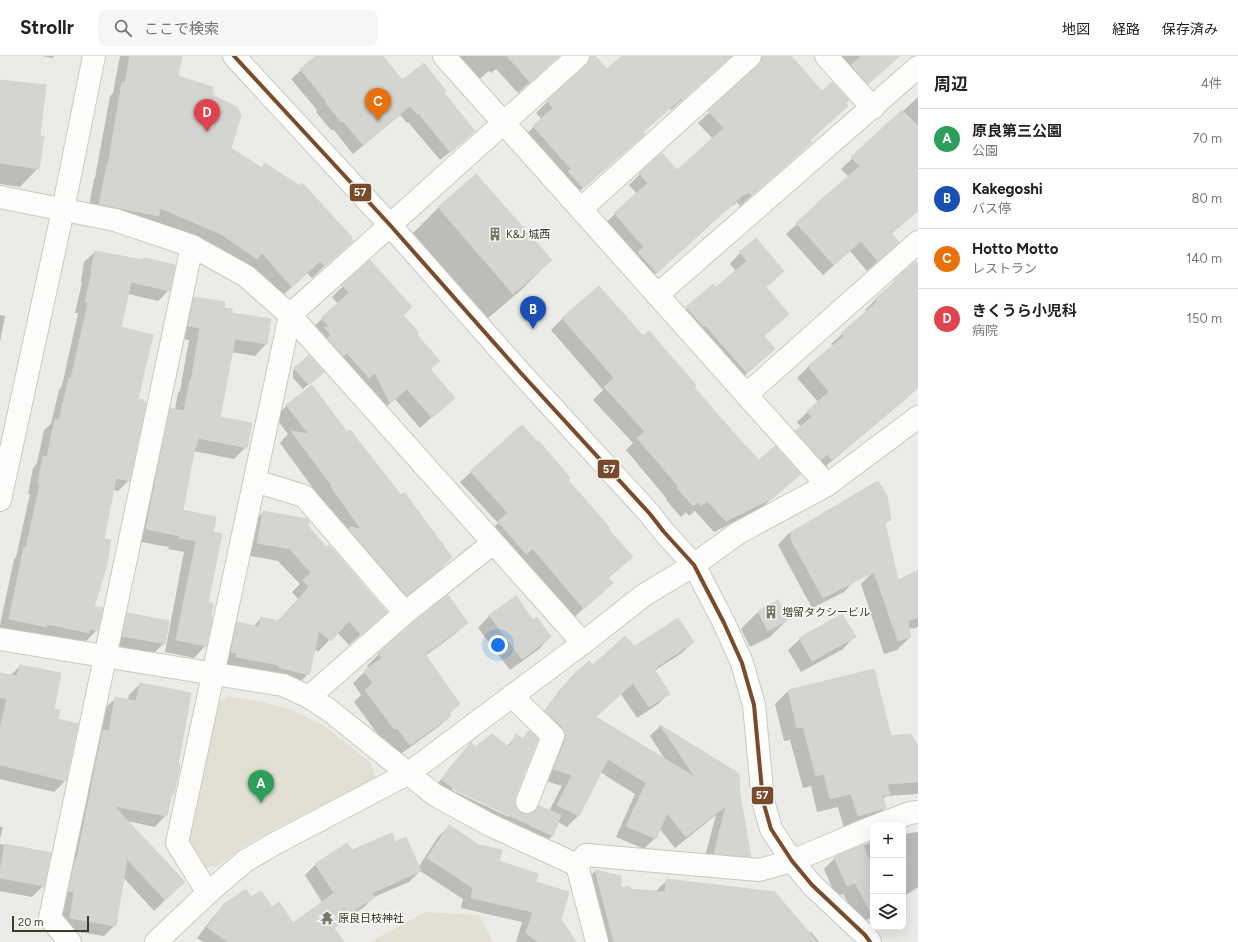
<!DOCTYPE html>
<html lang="ja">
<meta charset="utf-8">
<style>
body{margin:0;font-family:Figtree,"Noto Sans JP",sans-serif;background:#f6f6f6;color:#222}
.controls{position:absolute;right:12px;bottom:12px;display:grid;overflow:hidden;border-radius:8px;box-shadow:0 4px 16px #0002}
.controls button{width:36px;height:36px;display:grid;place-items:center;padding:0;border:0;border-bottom:1px solid #e0e0e0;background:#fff;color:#222;font:20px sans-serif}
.scale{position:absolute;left:12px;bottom:10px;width:77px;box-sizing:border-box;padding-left:4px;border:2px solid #373d27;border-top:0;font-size:11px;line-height:14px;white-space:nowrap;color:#373d27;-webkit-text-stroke:3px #f9faf6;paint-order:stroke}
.you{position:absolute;left:498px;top:589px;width:14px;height:14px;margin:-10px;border:3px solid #fff;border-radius:50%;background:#1a73e8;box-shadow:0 0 0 6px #1a73e833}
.badge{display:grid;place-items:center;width:26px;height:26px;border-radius:50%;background:#0b8043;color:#fff;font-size:13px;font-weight:700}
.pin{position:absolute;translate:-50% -33px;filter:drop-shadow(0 1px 2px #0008)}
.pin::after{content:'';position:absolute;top:21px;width:14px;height:12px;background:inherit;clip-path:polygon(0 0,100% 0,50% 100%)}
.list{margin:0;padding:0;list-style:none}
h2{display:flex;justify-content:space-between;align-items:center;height:52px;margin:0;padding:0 16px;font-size:17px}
h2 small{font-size:13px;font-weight:400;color:#767676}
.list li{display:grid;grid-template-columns:26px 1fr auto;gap:12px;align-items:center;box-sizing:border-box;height:60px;padding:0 16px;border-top:1px solid #e0e0e0}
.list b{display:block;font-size:15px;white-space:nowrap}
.list p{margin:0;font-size:13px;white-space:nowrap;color:#767676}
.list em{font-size:13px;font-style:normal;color:#767676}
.icon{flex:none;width:22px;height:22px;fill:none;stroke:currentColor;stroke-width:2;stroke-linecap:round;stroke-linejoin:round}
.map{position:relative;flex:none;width:918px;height:886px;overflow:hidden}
header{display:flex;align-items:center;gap:24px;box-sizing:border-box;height:56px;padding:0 20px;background:#fff;border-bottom:1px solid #e0e0e0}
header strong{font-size:19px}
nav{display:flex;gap:22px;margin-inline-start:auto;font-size:14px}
.search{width:280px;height:36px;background:#f6f6f6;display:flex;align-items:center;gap:10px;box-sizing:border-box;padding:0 14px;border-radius:8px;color:#767676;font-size:15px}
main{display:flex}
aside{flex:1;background:#fff}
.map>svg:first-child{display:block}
.green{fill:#e2e0d2}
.shadow{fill:#0003;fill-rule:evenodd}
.building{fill:#d4d4d0;stroke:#d4d5d0}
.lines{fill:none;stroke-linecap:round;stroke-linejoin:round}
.minor-casing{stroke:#c8c9c5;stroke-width:24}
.tertiary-casing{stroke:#c8c9c5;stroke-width:24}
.minor{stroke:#fcfcfb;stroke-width:22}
.tertiary{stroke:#fcfcfb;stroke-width:22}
.bus-1-casing{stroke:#f9faf6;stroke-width:7}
.bus-1{stroke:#7a4b2a;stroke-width:4}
.labels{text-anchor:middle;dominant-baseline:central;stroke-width:3.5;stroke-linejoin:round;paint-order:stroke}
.poi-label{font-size:11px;fill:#373d27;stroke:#f9faf6;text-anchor:start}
.line-badge{stroke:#f9faf6;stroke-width:1.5}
.badge-label{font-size:11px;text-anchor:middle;font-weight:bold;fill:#fff}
</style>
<header>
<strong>Strollr</strong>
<div class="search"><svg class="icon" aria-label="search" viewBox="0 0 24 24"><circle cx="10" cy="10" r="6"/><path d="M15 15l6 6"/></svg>ここで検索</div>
<nav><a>地図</a><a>経路</a><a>保存済み</a></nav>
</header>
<main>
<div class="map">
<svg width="918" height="886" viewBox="0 0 918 886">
<rect width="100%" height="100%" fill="#ebece7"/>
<!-- green -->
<g class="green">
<path d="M228 640 262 646 292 654 324 670 371 707 375 722 277 772 243 791 216 811H205L191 796 189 782 217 647Z"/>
<path d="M425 856 479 859 493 886H370Z"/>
</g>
<!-- shadow -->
<g class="shadow">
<path d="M43 0H54L52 2Z"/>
<path d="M120 0H181L177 21 212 40 230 92 261 113 265 109 352 185 312 222 307 217 279 243 249 210 87 161 94 123 95 122 110 40 113 37Z"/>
<path d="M317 0H382L402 26 443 37 474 75 464 85 440 104 408 66 407 67 400 59 353 98 333 73 332 75 316 56 317 54 291 23Z"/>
<path d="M453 0H559L518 37 496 13 491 17 489 15 471 30Z"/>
<path d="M624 0H733L729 2 679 47 671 54 670 52 642 77 644 78 632 89 571 143 522 82 542 63 536 57 548 45 607 15Z"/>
<path d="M743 0H789L822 36 845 47 847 50 809 85 810 86 799 97 740 150 737 146 733 150 732 149 645 227 603 169 637 138 629 129 640 118 677 115 713 83 698 67 751 16V9Z"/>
<path d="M827 0H885L891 7 856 39Z"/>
<path d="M0 25 38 81V112L20 131 0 128Z"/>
<path d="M918 41V155L891 178 887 197 867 215 850 195 823 219 786 178 849 121 841 113Z"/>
<path d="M476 119 551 204 520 235 482 267 408 182 438 152Z"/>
<path d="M95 196 169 234 158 245 128 238 120 272 136 343 129 424 118 435 113 434 103 483 93 551 97 574 86 585 81 584 78 587 0 574V569L14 503 16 501 30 438H28L33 412 37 407 44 374 51 368 59 334 62 330 78 257H75L82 226 81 225 84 206Z"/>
<path d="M740 197 783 215 765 232 788 258 763 281V303L736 327 676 262 687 252 716 233 736 215 730 208Z"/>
<path d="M918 206 917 331 907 342 821 414 785 386 801 371 797 366 818 346 797 322 808 311 833 290 831 288 867 256 865 254 895 225Z"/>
<path d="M343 230 402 259 415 279 438 305 430 314 453 342 420 372 395 343 379 357 310 274 338 248 332 241Z"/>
<path d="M599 231 643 281 693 331 732 376 759 405 799 418 760 453 714 476 695 455 689 460 686 456 681 461 666 444 667 443 626 394 633 387 593 344 603 334 551 274 562 263Z"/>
<path d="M194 242 223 252 266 288 255 300 231 296 219 361 246 391 234 403 193 395 182 455 212 477 207 547 211 562 205 590 194 602 165 596 184 496 168 493 169 491 135 485 159 365 171 354H175L178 337 180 335 189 284 177 282 183 253Z"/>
<path d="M0 259 5 260 0 286Z"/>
<path d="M299 309 317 321 303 333 293 322V315Z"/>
<path d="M311 331 347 377 401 440 439 513 426 525 394 551 320 444 321 443 280 387 288 378 275 361 286 350Z"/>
<path d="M522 370 607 473 621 511 608 522 612 527 573 562 489 476 498 467 460 426Z"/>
<path d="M878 426 890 463 885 469 854 525 844 536 812 552 778 489 788 478Z"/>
<path d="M263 456 307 471 386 556 349 589 337 576 318 596 314 592 308 618 296 630 220 607 226 579 237 567 253 571 261 562 278 565 298 543 292 536 300 528 278 505 246 499 251 468Z"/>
<path d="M874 515 898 525 918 515V571L913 573V572L909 573 910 581 897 594 884 598 861 528Z"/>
<path d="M515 541 532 565 550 581 539 593 510 614 478 572 489 560Z"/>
<path d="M778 545 787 564 770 581 750 591 741 573 758 556Z"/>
<path d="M128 558 164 587 152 599 111 591 116 570Z"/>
<path d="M414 567H467L455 578 425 600 459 648 449 658 450 660 438 671 398 700 385 683 382 684 354 646 361 639 353 627 369 612 367 610 379 598Z"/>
<path d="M854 581 843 593 801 616 788 594 800 583Z"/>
<path d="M693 586 682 597 654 615 669 637 658 648 637 662 621 638 595 661 666 705 650 680 660 670 734 716 750 800 739 811 703 808 716 759 675 792 659 772 655 782 644 793 616 781 635 738 600 716 578 760 567 771 558 766 552 780 545 787 435 731 464 695 474 692 507 690 516 680 522 683 528 677 514 748 517 755 522 759H529L549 755 562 730 543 724 554 696 535 667 560 634 572 622 592 611 635 592ZM453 732 509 759V761L452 734Z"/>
<path d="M20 610 53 653 56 664 65 725 54 736 0 723V618L10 620Z"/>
<path d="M873 614 890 681 916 689 918 688V738L886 740 883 743 885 752 872 766 845 776 838 751 817 756 811 730 803 732 790 684 784 685 775 648 788 635Z"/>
<path d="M140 628 177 710 173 737 170 740 166 759 155 771 127 765 184 826 154 855 123 821 115 869 104 880 59 873 63 847 104 653 116 642 128 644 129 639Z"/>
<path d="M449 770 498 806 534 826 575 886H516L522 866 461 852 463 843 420 815 409 826 374 841 363 852 340 866 334 873 329 886H203L197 882 213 861 225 850 251 843 272 852 293 868 322 846 305 819 316 808 352 796 395 787 418 812 438 781Z"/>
<path d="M0 771H3L0 783Z"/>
<path d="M918 776V831L903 841V778Z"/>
<path d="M873 785V860L860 868 843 838 836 841 824 813 835 802Z"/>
<path d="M0 788 50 798 43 830 32 841 0 835Z"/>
<path d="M595 815 620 821V833L656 835 667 824 808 878 811 876 819 886H601L585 826Z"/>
</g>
<!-- building -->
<g class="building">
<path d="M130 0H182L178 20 213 31V39L237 51 241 59 231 92 262 112 265 107 300 130 302 127 352 181 351 182 353 185 325 210 320 205 292 231 262 197 257 203 221 178 160 152 159 160 99 148 107 109H108L122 26 125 27Z"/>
<path d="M316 0H383L402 24 424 7 446 35 444 37 475 75 450 96 418 57 417 58 410 50 363 89 343 65 341 66 325 46 326 45 300 13Z"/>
<path d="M507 0H559L530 26Z"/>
<path d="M590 0H595L607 13 622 0H731L691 36 683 43 682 42 643 76 645 78 583 132 568 115 571 113 533 70 553 52 547 45 586 9 590 4Z"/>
<path d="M762 0H791L822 35 832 26 849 44 846 47 848 50 810 84 812 86 752 139 749 136 744 139V138L657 217 638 196 644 191 614 157 648 127 639 117 662 97 677 114 724 72 708 55 758 9 762 4Z"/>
<path d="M861 0H900L868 28 851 9Z"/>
<path d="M0 24 46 29 40 80H44L39 113 0 107Z"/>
<path d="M902 54 918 70V155L891 177 899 186 878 205 861 185 834 209 796 167 818 147H817L860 110 851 101Z"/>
<path d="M476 118 552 204 513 238 438 151Z"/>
<path d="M756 182 784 215 766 231 789 258 764 280 775 293 747 317 705 269 704 271 686 251 713 228 716 231 747 205 739 196Z"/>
<path d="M95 195 143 204 144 202 175 209 170 235 131 226 121 271 153 279 138 343 144 344V347H146L130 425 116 422 104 483 111 484 107 508 94 551 103 552 98 575 90 573 89 577 47 568V571L9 563 24 491 26 492 40 428 38 427 43 400 47 401 55 363 59 364 69 322H71L88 247 85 246 92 215H91Z"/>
<path d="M370 204 412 251 403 259 419 277 417 279 440 305 430 313 455 342 432 362 407 333 390 347 375 317 369 322 347 297 343 300 327 282 331 279 324 271 330 272 321 262 349 237 342 229Z"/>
<path d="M916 205 918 207V332L832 404 827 398 821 404 795 375 812 361 807 355 829 336 808 310 844 280 841 277 877 246 875 243 896 225 894 224Z"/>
<path d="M599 230 643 280 649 275 696 329 694 331 732 375 759 404 775 390 801 418 773 442 726 465 707 445 701 450 698 446 693 450 677 432 678 430 637 382 645 376 604 331 614 322 562 262Z"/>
<path d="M194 241 225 246 224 252 232 253V257L271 263 267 288 235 283 220 361 252 367 247 392 198 382 196 391H195L183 454 216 461 213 476 222 478 208 547H213L211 561H213L206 590 176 584 196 485 179 482 180 480 146 473 170 352 184 355 190 324 191 325 200 272 188 270Z"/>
<path d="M309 299 324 316 309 329 294 312Z"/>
<path d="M312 329 347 376 350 374 401 439 404 436 452 501 439 514 407 540 349 473 351 471 361 473 331 431 332 430 291 375 309 378 286 349Z"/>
<path d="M522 369 538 386 539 385 570 422 568 424 610 472 608 473 633 501 608 522 613 527 584 553 533 493 526 498 498 465 508 457 470 415Z"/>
<path d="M878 425 887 440 891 464 885 467 898 524 918 514V561L908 565 911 581 898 585 874 516 823 542 791 484V476Z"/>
<path d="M263 455 308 463 309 465 308 470 326 491 329 489 387 556 361 579 349 565 331 585 319 575 309 619 278 611 279 609 236 601 237 597 231 596 237 566 259 571 261 561 279 565 309 531 303 524 311 517 290 493 257 487Z"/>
<path d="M448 539 468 567 425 598 460 648 449 657 451 660 410 689 397 672 394 673 365 634 373 627 364 615 382 602 378 597 413 567Z"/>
<path d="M516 540 533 564 537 561 551 581 522 603 489 559Z"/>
<path d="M778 544 788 564 768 575 758 555Z"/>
<path d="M127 557 169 565 165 588 122 580Z"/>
<path d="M842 558 856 581 812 605 799 582Z"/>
<path d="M678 562 694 586 654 613 670 638 649 651 633 627 596 661 695 721 660 669 735 715V714L736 716 739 718 740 739 751 801 714 798 726 750 686 781 667 757 656 783 626 770 646 727 608 703 579 760 557 749 572 719 553 713 565 685V678L562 671 545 655 571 621 589 605 593 609 625 580 635 590Z"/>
<path d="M20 609 61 617 54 653 60 654 58 663 78 668 66 725 0 709V673L7 643 0 641V617L17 620Z"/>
<path d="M874 613 891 680 911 678 918 690V726L887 728 890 738 882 740 886 752 858 760 851 738 830 743 824 718 816 720 803 671 797 672 788 634Z"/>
<path d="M140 627 191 637 178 709H180L174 738 172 737 167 760 114 750 185 826 165 844 127 803 116 870 70 862 74 836 68 835 76 802H77L103 674 109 675 115 641 136 645Z"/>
<path d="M528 675 529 676 530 675 538 683 515 741V748L518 754 523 758H528L534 756 539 750 561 759 553 780 457 735 441 723 471 686 475 691 492 678 509 691 516 678 523 683Z"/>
<path d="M449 769 479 789 502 794 499 805 538 818 536 826 569 836 561 863 576 886H538L526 877 533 856 471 842 473 832 427 802Z"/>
<path d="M392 777 395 786 406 781 421 815 372 837 375 841 340 864 342 866 334 872 344 886H228L207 871 224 848 246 833 251 841 261 835 272 851 279 846 293 867 334 837 315 808 347 787 352 794Z"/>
<path d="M5 788 51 797 44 830 0 822V815Z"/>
<path d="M863 789 873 814V860L855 827 847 830 834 801Z"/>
<path d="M595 814 621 820V832L629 830 630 833 665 836 666 823 775 836 817 886H614Z"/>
</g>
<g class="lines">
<!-- minor casing -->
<g class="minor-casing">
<g id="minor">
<path d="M444 0 827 429"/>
<path d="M826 0 873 52"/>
<path d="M0 141 115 164 192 190 246 220 290 259 583 587"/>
<path d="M581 153 750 0"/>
<path d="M657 239 918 11"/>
<path d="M746 339 918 186"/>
<path d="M255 425 304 440 405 557"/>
<path d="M0 583 283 629 309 641 329 654 435 739 490 769 577 809 597 886"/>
<path d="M512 640 553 680 527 746"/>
<path d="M309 641 405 557 493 487"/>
<path d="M878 769 910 757 918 756"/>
<path d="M577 809 586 799 759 814 792 805 873 771"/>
<path d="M208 837 177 787 290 259 578 0"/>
<path d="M70 886 50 862 192 190"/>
<path d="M156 886 208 837 245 805 274 788 409 717 583 587 644 539 694 509 738 477 827 429 918 361"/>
</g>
</g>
<!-- tertiary casing -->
<g class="tertiary-casing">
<g id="tertiary">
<path d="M234 0 390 169 519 315 650 458 664 476 694 509 724 567 742 607 754 649 763 745 771 773 792 805 812 829 865 879 870 886"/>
<path d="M0 444 63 154 94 0"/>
</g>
</g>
<!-- minor -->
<use href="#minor" class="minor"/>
<!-- tertiary -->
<use href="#tertiary" class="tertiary"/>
<!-- bus-1 casing -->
<g class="bus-1-casing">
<path id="bus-1" d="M234 0 390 169 519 315 650 458 664 476 694 509 724 567 742 607 754 649 763 745 771 773 792 805 812 829 865 879 870 886"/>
</g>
<!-- bus-1 -->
<use href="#bus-1" class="bus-1"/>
</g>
<!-- icons -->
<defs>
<g id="building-bare" transform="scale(1.08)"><path d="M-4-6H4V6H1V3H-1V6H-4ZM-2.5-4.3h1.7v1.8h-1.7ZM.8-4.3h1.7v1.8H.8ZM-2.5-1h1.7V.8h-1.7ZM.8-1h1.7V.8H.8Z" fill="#767a6a" stroke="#f9faf6" stroke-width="2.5" paint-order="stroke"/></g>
<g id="temple-bare" transform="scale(1.08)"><path d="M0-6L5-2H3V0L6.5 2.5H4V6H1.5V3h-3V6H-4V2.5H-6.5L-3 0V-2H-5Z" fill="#767a6a" stroke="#f9faf6" stroke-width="2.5" paint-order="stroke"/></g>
</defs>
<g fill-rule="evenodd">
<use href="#building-bare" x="495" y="178"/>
<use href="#building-bare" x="771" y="556"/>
<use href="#temple-bare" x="327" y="862"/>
</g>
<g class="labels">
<!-- poi labels -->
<g class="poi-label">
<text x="506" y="178">K&amp;J 城西</text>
<text x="782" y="556">増留タクシービル</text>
<text x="338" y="862">原良日枝神社</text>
</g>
</g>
<g class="line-badge">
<rect x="349" y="127" width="23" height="19" rx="4" fill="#7a4b2a"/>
<rect x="597" y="403" width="23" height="20" rx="4" fill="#7a4b2a"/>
<rect x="751" y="730" width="23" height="19" rx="4" fill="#7a4b2a"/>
</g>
<g class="badge-label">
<text x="360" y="140">57</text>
<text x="609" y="417">57</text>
<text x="762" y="743">57</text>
</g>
</svg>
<div class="controls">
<button>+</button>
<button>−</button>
<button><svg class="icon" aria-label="layers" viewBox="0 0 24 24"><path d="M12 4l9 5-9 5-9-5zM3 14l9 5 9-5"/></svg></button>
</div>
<div class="scale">20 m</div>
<div class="you"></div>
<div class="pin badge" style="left:261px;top:747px;background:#2e9e5b">A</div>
<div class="pin badge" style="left:533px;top:273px;background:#1a4fb4">B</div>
<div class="pin badge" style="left:378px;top:65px;background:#e8710a">C</div>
<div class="pin badge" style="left:207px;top:76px;background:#e0444e">D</div>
</div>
<aside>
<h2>周辺<small>4件</small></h2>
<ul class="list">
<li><span class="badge" style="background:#2e9e5b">A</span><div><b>原良第三公園</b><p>公園</p></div><em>70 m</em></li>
<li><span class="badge" style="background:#1a4fb4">B</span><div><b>Kakegoshi</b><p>バス停</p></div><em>80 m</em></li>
<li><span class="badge" style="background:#e8710a">C</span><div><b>Hotto Motto</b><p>レストラン</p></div><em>140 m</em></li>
<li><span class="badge" style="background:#e0444e">D</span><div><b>きくうら小児科</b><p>病院</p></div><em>150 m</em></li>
</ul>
</aside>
</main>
